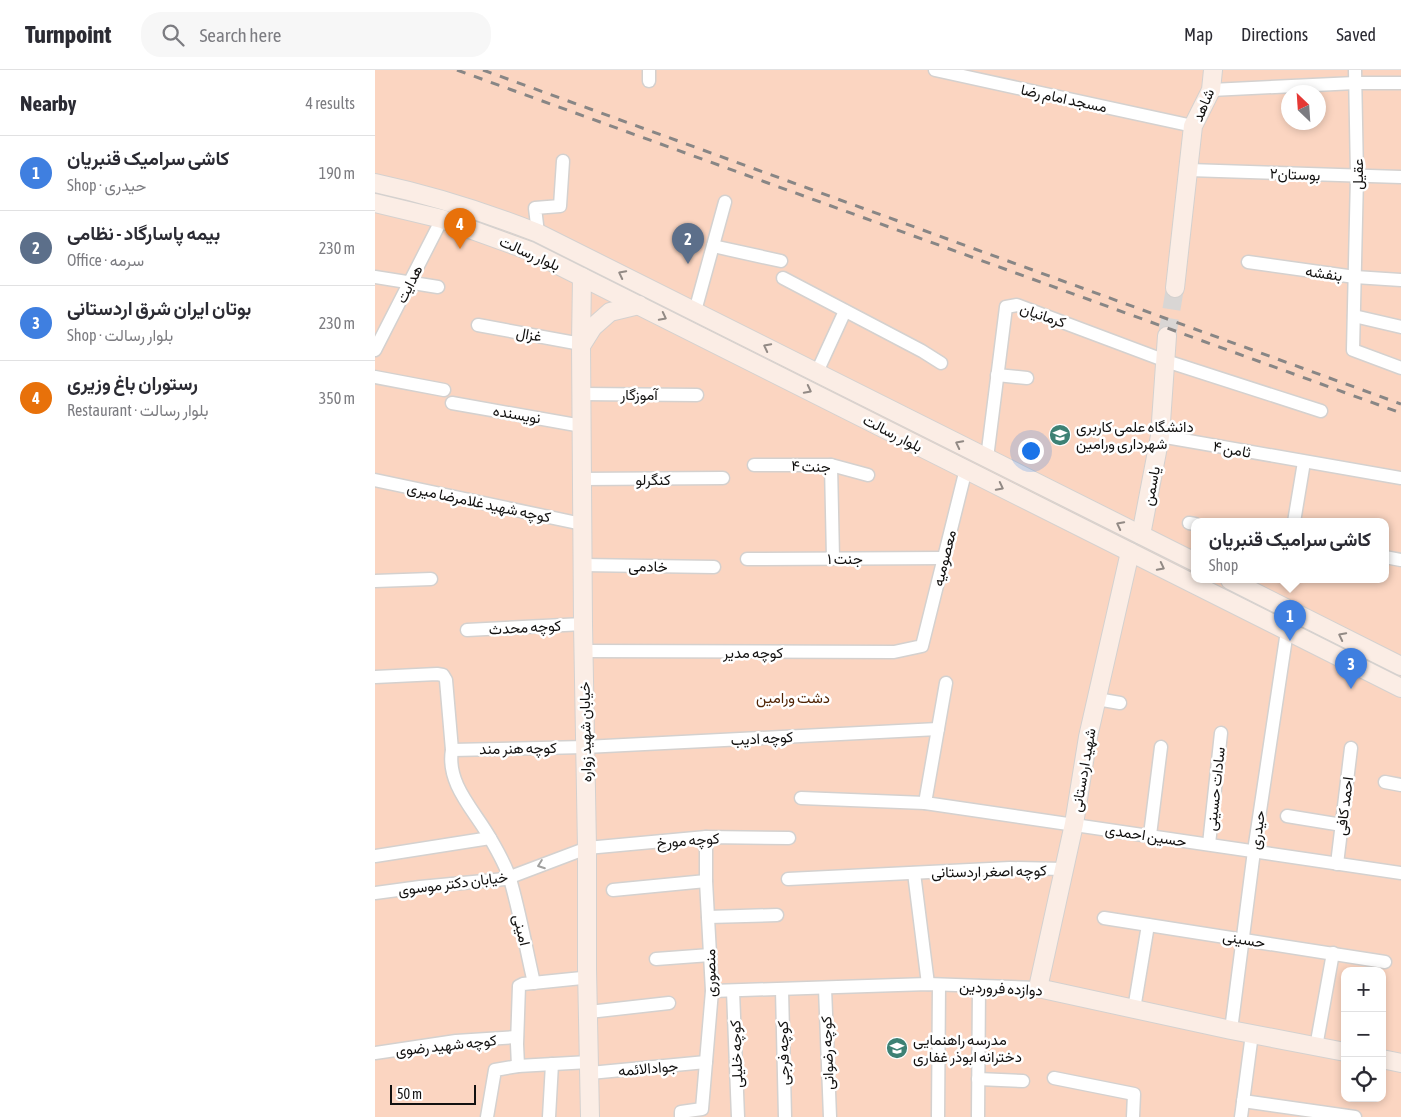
<!DOCTYPE html>
<meta charset="utf-8">
<style>
body{margin:0;font-family:"Asap Condensed",Vazirmatn,sans-serif;background:#f7f7f7;color:#2b2b33}
.controls{position:absolute;right:15px;bottom:15px;display:grid;overflow:hidden;border-radius:10px;box-shadow:0 2px 8px #0003}
.controls button{width:45px;height:45px;display:grid;place-items:center;padding:0;border:0;border-bottom:1px solid #e1e1e2;background:#fff;color:#2b2b33;font:25px sans-serif}
.compass{position:absolute;left:906px;top:15px;width:45px;height:45px;border-radius:50%;background:#fff;box-shadow:0 2px 8px #0003;rotate:335deg}
.scale{position:absolute;left:15px;bottom:12px;width:86px;box-sizing:border-box;padding-left:5px;border:2px solid #121110;border-top:0;font-size:14px;line-height:18px;white-space:nowrap;color:#121110;-webkit-text-stroke:4px #fff;paint-order:stroke}
.you{position:absolute;left:655px;top:380px;width:18px;height:18px;margin:-12px;border:4px solid #fff;border-radius:50%;background:#1a73e8;box-shadow:0 0 0 8px #1a73e833}
.badge{display:grid;place-items:center;width:32px;height:32px;border-radius:50%;background:#3d8174;color:#fff;font-size:16px;font-weight:700}
.pin{position:absolute;translate:-50% -41px;filter:drop-shadow(0 1px 2px #0008)}
.pin::after{content:'';position:absolute;top:26px;width:18px;height:15px;background:inherit;clip-path:polygon(0 0,100% 0,50% 100%)}
.popup{position:absolute;left:816px;top:448px;width:198px;height:65px;box-sizing:border-box;display:grid;place-content:center;border-radius:10px;background:#fff;filter:drop-shadow(0 1px 4px #0005);font-size:16px;white-space:nowrap;color:#7c7c81}
.popup b{font-size:19px;color:#2b2b33}
.popup::after{content:'';position:absolute;left:50%;top:100%;margin-left:-10px;border:10px solid transparent;border-top-color:#fff}
.list{margin:0;padding:0;list-style:none}
h2{display:flex;justify-content:space-between;align-items:center;height:65px;margin:0;padding:0 20px;font-size:21px}
h2 small{font-size:16px;font-weight:400;color:#7c7c81}
.list li{display:grid;grid-template-columns:32px 1fr auto;gap:15px;align-items:center;box-sizing:border-box;height:75px;padding:0 20px;border-top:1px solid #e1e1e2}
.list b{display:block;font-size:19px;white-space:nowrap}
.list p{margin:0;font-size:16px;white-space:nowrap;color:#7c7c81}
.list em{font-size:16px;font-style:normal;color:#7c7c81}
.icon{flex:none;width:28px;height:28px;fill:none;stroke:currentColor;stroke-width:2;stroke-linecap:round;stroke-linejoin:round}
.map{position:relative;flex:none;width:1026px;height:1047px;overflow:hidden}
header{display:flex;align-items:center;gap:30px;box-sizing:border-box;height:70px;padding:0 25px;background:#fff;border-bottom:1px solid #e1e1e2}
header strong{font-size:24px}
nav{display:flex;gap:28px;margin-inline-start:auto;font-size:18px}
.search{width:350px;height:45px;background:#f7f7f7;display:flex;align-items:center;gap:12px;box-sizing:border-box;padding:0 18px;border-radius:20px;color:#7c7c81;font-size:19px}
main{display:flex}
aside{flex:1;background:#fff}
.map>svg:first-child{display:block}
.green{fill:#fbd5c1;fill-rule:evenodd}
.lines{fill:none;stroke-linecap:round;stroke-linejoin:round}
.secondary-tunnel{stroke:#d9d6d4;stroke-width:18;stroke-dasharray:18 9;stroke-linecap:butt}
.street-casing{stroke:#d4d1cf;stroke-width:15}
.secondary-casing{stroke:#d4d1cf;stroke-width:20}
.street{stroke:#fff;stroke-width:12}
.secondary{stroke:#fbede5;stroke-width:18}
.rail{stroke:#888685;stroke-width:3;stroke-dasharray:9 9;stroke-linecap:butt}
.oneway{stroke:#928a85}
.oneway2{stroke:#a0a09f}
.labels{text-anchor:middle;dominant-baseline:central;stroke-width:5;stroke-linejoin:round;paint-order:stroke}
.street-label{font-size:15px;fill:#121110;stroke:#fff}
.poi-label{font-size:15px;fill:#121110;stroke:#fff;text-anchor:start}
.park-label{font-size:15px;fill:#512506;stroke:#fff}
</style>
<header>
<strong>Turnpoint</strong>
<div class="search"><svg class="icon" aria-label="search" viewBox="0 0 24 24"><circle cx="10" cy="10" r="6"/><path d="M15 15l6 6"/></svg>Search here</div>
<nav><a>Map</a><a>Directions</a><a>Saved</a></nav>
</header>
<main>
<aside>
<h2>Nearby<small>4 results</small></h2>
<ul class="list">
<li><span class="badge" style="background:#3f7fe0">1</span><div><b>کاشی سرامیک قنبریان</b><p>Shop · حیدری</p></div><em>190 m</em></li>
<li><span class="badge" style="background:#5c6f8a">2</span><div><b>بیمه پاسارگاد - نظامی</b><p>Office · سرمه</p></div><em>230 m</em></li>
<li><span class="badge" style="background:#3f7fe0">3</span><div><b>بوتان ایران شرق اردستانی</b><p>Shop · بلوار رسالت</p></div><em>230 m</em></li>
<li><span class="badge" style="background:#e8710a">4</span><div><b>رستوران باغ وزیری</b><p>Restaurant · بلوار رسالت</p></div><em>350 m</em></li>
</ul>
</aside>
<div class="map">
<svg width="1026" height="1047" viewBox="0 0 1026 1047">
<rect width="100%" height="100%" fill="#fcf9f7"/>
<!-- green -->
<path class="green" d="M0 0H1026V1047H0ZM914 22H944V52H914ZM820 452H1010V510H820ZM970 901H1007V1028H970Z"/>
<g class="lines">
<!-- secondary-tunnel -->
<path class="secondary-tunnel" d="M792 266 800 218"/>
<!-- street casing -->
<g class="street-casing">
<g id="street">
<path d="M274 0V11"/>
<path d="M560 0 818 56"/>
<path d="M980 0 982 106 978 280 1026 298"/>
<path d="M836 20 980 13H1026"/>
<path d="M814 100 1026 107"/>
<path d="M163 163 160 138 185 136 188 91"/>
<path d="M338 176 406 191"/>
<path d="M873 192 980 207 1026 210"/>
<path d="M0 207 63 217"/>
<path d="M408 208 547 281 566 293"/>
<path d="M320 241 350 132"/>
<path d="M979 246 1026 257"/>
<path d="M103 255 206 274"/>
<path d="M0 280 67 149"/>
<path d="M442 302 470 241"/>
<path d="M622 305 652 308"/>
<path d="M0 307 69 320"/>
<path d="M206 324 322 325"/>
<path d="M77 333 207 356"/>
<path d="M785 366 1026 408"/>
<path d="M612 388 631 237 642 235 791 291 946 341"/>
<path d="M379 395H456L493 405"/>
<path d="M456 395 458 488"/>
<path d="M207 409 348 408"/>
<path d="M0 410 207 454"/>
<path d="M919 452 929 392"/>
<path d="M814 453 820 454"/>
<path d="M1010 487 1026 490"/>
<path d="M372 489 569 488"/>
<path d="M208 495 339 497"/>
<path d="M0 511 56 509"/>
<path d="M92 560 208 554"/>
<path d="M209 581 519 582 547 576 591 399"/>
<path d="M0 607 62 604 68 605 71 610 77 680C71 714 100 741 115 768 122 780 131 796 135 809 145 843 151 879 159 913"/>
<path d="M722 629 745 633"/>
<path d="M77 680 210 677 563 659"/>
<path d="M1010 712 1026 715"/>
<path d="M426 728 550 733 1026 803"/>
<path d="M550 733 571 613"/>
<path d="M912 746 967 755"/>
<path d="M775 765 786 677"/>
<path d="M834 774 846 663"/>
<path d="M0 786 115 768"/>
<path d="M962 794 976 678"/>
<path d="M539 803 553 914"/>
<path d="M413 809 635 798 689 799"/>
<path d="M238 820 331 811"/>
<path d="M0 823 45 817 130 809 212 778 331 767 414 768"/>
<path d="M333 847 402 845"/>
<path d="M729 848 1010 892"/>
<path d="M281 889 335 885"/>
<path d="M450 918 455 1047"/>
<path d="M407 920 410 1047"/>
<path d="M337 921 553 914 663 918"/>
<path d="M358 921 363 1047"/>
<path d="M759 939 773 855"/>
<path d="M214 942 294 933"/>
<path d="M856 960 879 781 912 561"/>
<path d="M941 977 958 883"/>
<path d="M0 983 81 971 142 967"/>
<path d="M143 996 142 974 144 916 148 914 207 908"/>
<path d="M215 1003 331 992"/>
<path d="M679 1008 759 1024 758 1047"/>
<path d="M603 1009 648 1011"/>
<path d="M868 1031 980 1047"/>
<path d="M112 1047 120 1000 143 996 214 992"/>
<path d="M174 1047 177 994"/>
<path d="M306 1047V1042L327 1039 337 921 331 811V767"/>
<path d="M563 1047 564 915"/>
<path d="M603 1047 604 916"/>
<path d="M866 1047 877 964"/>
</g>
</g>
<!-- secondary casing -->
<g class="secondary-casing">
<g id="secondary">
<path d="M0 113C56 125 110 142 163 163L820 492"/>
<path d="M0 133 67 149 155 181 1026 618"/>
<path d="M207 207 206 274 208 554 212 778V899L215 1047"/>
<path d="M800 218 818 56 836 20 838 0"/>
<path d="M206 276 218 257 235 242 264 235"/>
<path d="M766 465 785 366 792 266"/>
<path d="M755 482 713 667 699 754 663 918 856 960 970 982"/>
<path d="M855 510 1026 596"/>
<path d="M1007 989 1026 993"/>
</g>
</g>
<!-- street -->
<use href="#street" class="street"/>
<!-- secondary -->
<use href="#secondary" class="secondary"/>
<!-- rail -->
<g class="rail">
<path d="M82 0 1026 343"/>
<path d="M108 0 1026 334"/>
</g>
</g>
<!-- one-way arrows -->
<defs><path id="oneway-chevron" d="M-2-3.5L2.5 0L-2 3.5" fill="none" stroke-width="1.6" stroke-linecap="round" stroke-linejoin="round" transform="scale(1.25)"/></defs>
<g class="oneway">
<use href="#oneway-chevron" transform="translate(247 204) rotate(-153)"/>
<use href="#oneway-chevron" transform="translate(288 247) rotate(27)"/>
<use href="#oneway-chevron" transform="translate(392 277) rotate(-153)"/>
<use href="#oneway-chevron" transform="translate(433 320) rotate(27)"/>
<use href="#oneway-chevron" transform="translate(584 374) rotate(-153)"/>
<use href="#oneway-chevron" transform="translate(625 417) rotate(27)"/>
<use href="#oneway-chevron" transform="translate(745 455) rotate(-153)"/>
<use href="#oneway-chevron" transform="translate(786 497) rotate(27)"/>
<use href="#oneway-chevron" transform="translate(967 566) rotate(-153)"/>
</g>
<use class="oneway2" href="#oneway-chevron" transform="translate(166 795) rotate(160)"/>
<!-- icons -->
<defs>
<g id="university-disc" transform="scale(1.125)"><circle r="9.5" fill="#3d8174" stroke="#fff"/><path d="M0-5L7-2L0 1L-7-2ZM-4 1L0 2.5L4 1V4Q0 6-4 4Z" fill="#fff"/></g>
<g id="school-disc" transform="scale(1.125)"><circle r="9.5" fill="#3d8174" stroke="#fff"/><path d="M0-5L7-2L0 1L-7-2ZM-4 1L0 2.5L4 1V4Q0 6-4 4Z" fill="#fff"/></g>
</defs>
<g fill-rule="evenodd">
<use href="#university-disc" x="685" y="365"/>
<use href="#school-disc" x="522" y="978"/>
</g>
<g class="labels">
<!-- street labels -->
<g class="street-label">
<text transform="translate(689 28) rotate(12)">مسجد امام رضا</text>
<text transform="translate(828 35) rotate(-67)">شاهد</text>
<text transform="translate(920 104) rotate(2)">بوستان۲</text>
<text transform="translate(982 104) rotate(-90)">عقیل</text>
<text transform="translate(155 183) rotate(24)">بلوار رسالت</text>
<text transform="translate(949 203) rotate(8)">بنفشه</text>
<text transform="translate(34 214) rotate(-63)">هدایت</text>
<text transform="translate(668 245) rotate(19)">کرمانیان</text>
<text transform="translate(154 264) rotate(10)">غزال</text>
<text x="264" y="324">آموزگار</text>
<text transform="translate(142 344) rotate(10)">نویسنده</text>
<text transform="translate(518 363) rotate(27)">بلوار رسالت</text>
<text transform="translate(857 379) rotate(10)">ثامن ۴</text>
<text transform="translate(436 396) rotate(2)">جنت ۴</text>
<text x="278" y="409">کنگرلو</text>
<text transform="translate(776 416) rotate(-79)">یاسمن</text>
<text transform="translate(104 432) rotate(12)">کوچه شهید غلامرضا میری</text>
<text x="470" y="488">جنت ۱</text>
<text transform="translate(569 488) rotate(-76)">معصومیه</text>
<text transform="translate(273 496) rotate(1)">خادمی</text>
<text transform="translate(150 557) rotate(-3)">کوچه محدث</text>
<text x="378" y="582">کوچه مدیر</text>
<text transform="translate(210 662) rotate(-91)">خیابان شهید زواره</text>
<text transform="translate(387 668) rotate(-3)">کوچه ادیب</text>
<text transform="translate(143 678) rotate(-1)">کوچه هنر مند</text>
<text transform="translate(708 700) rotate(-80)">شهید اردستانی</text>
<text transform="translate(840 719) rotate(-84)">سادات حسینی</text>
<text transform="translate(969 736) rotate(-83)">احمد کافی</text>
<text transform="translate(882 760) rotate(-82)">حیدری</text>
<text transform="translate(771 765) rotate(9)">حسین احمدی</text>
<text transform="translate(313 770) rotate(-4)">کوچه مورخ</text>
<text transform="translate(614 801) rotate(-1)">کوچه اصغر اردستانی</text>
<text transform="translate(78 813) rotate(-7)">خیابان دکتر موسوی</text>
<text transform="translate(147 860) rotate(77)">امینی</text>
<text transform="translate(869 869) rotate(9)">حسینی</text>
<text transform="translate(335 903) rotate(-91)">منصوری</text>
<text transform="translate(626 918) rotate(3)">دوازده فروردین</text>
<text transform="translate(71 975) rotate(-6)">کوچه شهید رضوی</text>
<text transform="translate(408 983) rotate(-91)">کوچه فرجی</text>
<text transform="translate(452 983) rotate(-92)">کوچه رضوانی</text>
<text transform="translate(361 984) rotate(-92)">کوچه خلیلی</text>
<text transform="translate(273 998) rotate(-5)">جوادالائمه</text>
</g>
<!-- poi labels -->
<g class="poi-label">
<text x="701" y="356">دانشگاه علمی کاربری<tspan x="701" dy="17">شهرداری ورامین</tspan></text>
<text x="538" y="969">مدرسه راهنمایی<tspan x="538" dy="17">دخترانه ابوذر غفاری</tspan></text>
</g>
<!-- park labels -->
<g class="park-label">
<text x="418" y="627">دشت ورامین</text>
</g>
</g>
</svg>
<div class="controls">
<button>+</button>
<button>−</button>
<button><svg class="icon" aria-label="locate" viewBox="0 0 24 24"><circle cx="12" cy="12" r="6"/><path d="M12 2v4M12 18v4M2 12h4M18 12h4"/></svg></button>
</div>
<svg class="compass" viewBox="-18 -18 36 36"><path d="M0-13l5 13h-10z" fill="#e53935"/><path d="M0 13l5-13h-10z" fill="#7c7c81"/></svg>
<div class="scale">50 m</div>
<div class="you"></div>
<div class="pin badge" style="left:915px;top:571px;background:#3f7fe0">1</div>
<div class="popup"><b>کاشی سرامیک قنبریان</b>Shop</div>
<div class="pin badge" style="left:313px;top:194px;background:#5c6f8a">2</div>
<div class="pin badge" style="left:976px;top:619px;background:#3f7fe0">3</div>
<div class="pin badge" style="left:85px;top:179px;background:#e8710a">4</div>
</div>
</main>
